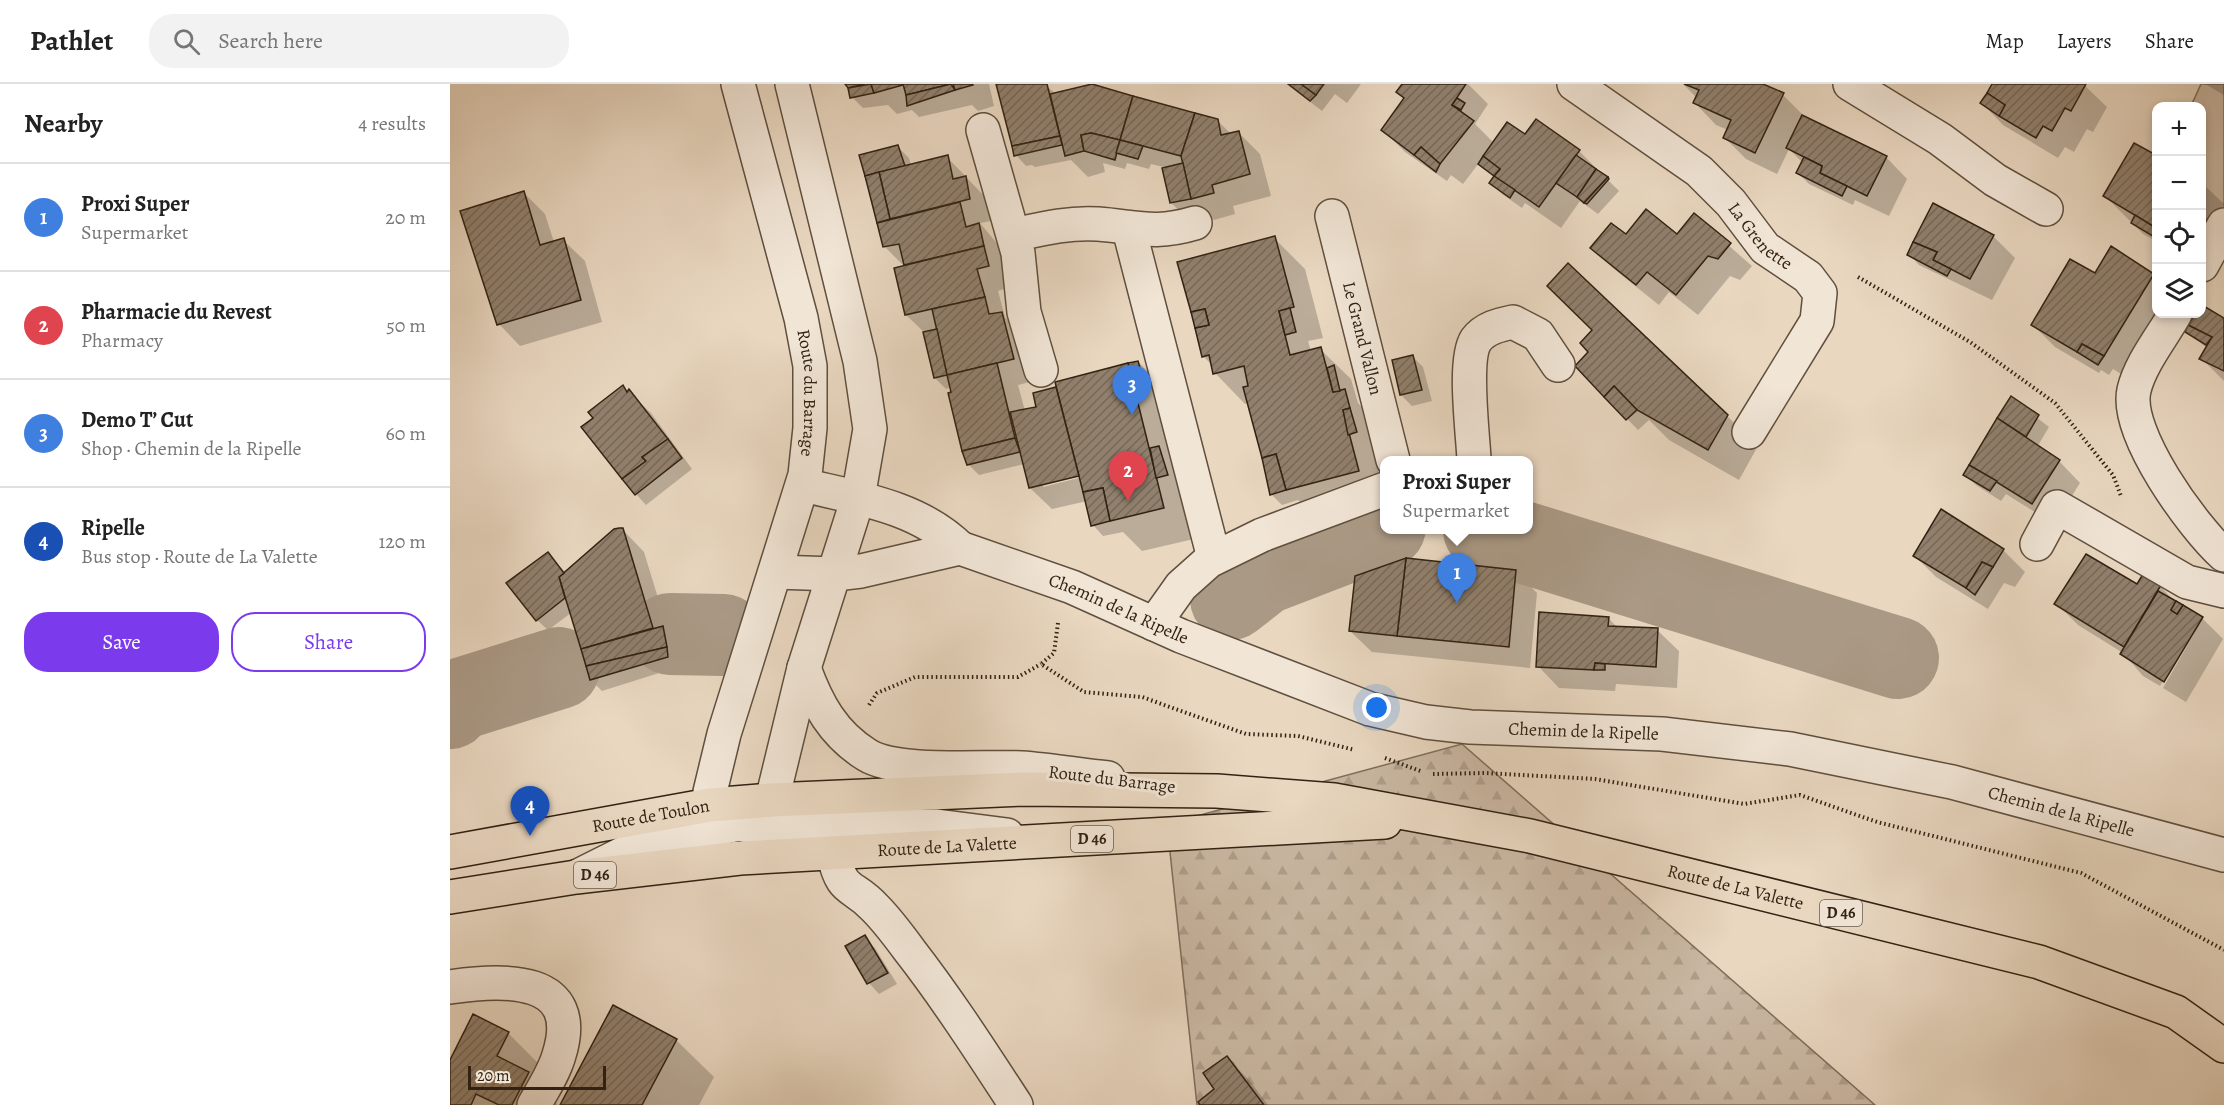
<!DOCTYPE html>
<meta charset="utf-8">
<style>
body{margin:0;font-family:Alegreya,serif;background:#f2f2f2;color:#222}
.controls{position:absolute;right:18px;top:18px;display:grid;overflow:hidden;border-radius:12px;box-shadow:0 3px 9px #0003}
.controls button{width:54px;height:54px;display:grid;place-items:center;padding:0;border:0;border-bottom:2px solid #e0e0e0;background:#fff;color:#222;font:30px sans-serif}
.scale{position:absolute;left:18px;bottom:15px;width:138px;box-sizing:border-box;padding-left:6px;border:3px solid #312213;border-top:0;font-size:16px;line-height:21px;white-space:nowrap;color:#312213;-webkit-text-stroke:4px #f1e5d6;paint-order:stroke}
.you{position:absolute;left:927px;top:624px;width:21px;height:21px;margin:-15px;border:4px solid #fff;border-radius:50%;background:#1a73e8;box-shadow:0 0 0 9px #1a73e833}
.badge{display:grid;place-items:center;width:39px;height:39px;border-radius:50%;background:#7c3aed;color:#fff;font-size:20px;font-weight:700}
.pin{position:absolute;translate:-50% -50px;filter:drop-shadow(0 2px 3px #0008)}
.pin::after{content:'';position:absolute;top:32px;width:21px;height:18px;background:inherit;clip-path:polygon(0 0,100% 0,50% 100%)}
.popup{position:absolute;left:930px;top:372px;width:153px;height:78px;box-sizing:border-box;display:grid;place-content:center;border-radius:12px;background:#fff;filter:drop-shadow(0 2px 4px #0005);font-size:20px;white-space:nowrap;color:#767676}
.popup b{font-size:22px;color:#222}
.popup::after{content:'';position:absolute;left:50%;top:100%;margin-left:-12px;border:12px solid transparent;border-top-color:#fff}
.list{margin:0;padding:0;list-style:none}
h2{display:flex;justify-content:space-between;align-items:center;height:78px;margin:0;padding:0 24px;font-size:26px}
h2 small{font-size:20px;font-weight:400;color:#767676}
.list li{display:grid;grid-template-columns:39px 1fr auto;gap:18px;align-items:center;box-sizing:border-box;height:108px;padding:0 24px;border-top:2px solid #e0e0e0}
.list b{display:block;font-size:22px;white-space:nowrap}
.list p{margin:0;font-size:20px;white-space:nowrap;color:#767676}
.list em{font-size:20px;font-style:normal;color:#767676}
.actions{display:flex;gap:12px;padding:18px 24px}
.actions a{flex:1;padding:14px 0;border:2px solid #7c3aed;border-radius:24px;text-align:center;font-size:21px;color:#7c3aed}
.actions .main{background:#7c3aed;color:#fff}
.icon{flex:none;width:33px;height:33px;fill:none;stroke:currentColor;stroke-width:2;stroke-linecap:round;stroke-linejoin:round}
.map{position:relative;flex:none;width:1774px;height:1021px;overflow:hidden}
header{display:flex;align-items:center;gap:36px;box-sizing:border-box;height:84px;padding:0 30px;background:#fff;border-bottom:2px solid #e0e0e0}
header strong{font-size:28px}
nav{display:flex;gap:33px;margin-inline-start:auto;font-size:21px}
.search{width:420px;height:54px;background:#f2f2f2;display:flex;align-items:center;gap:15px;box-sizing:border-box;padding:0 21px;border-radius:24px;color:#767676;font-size:22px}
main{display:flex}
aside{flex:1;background:#fff}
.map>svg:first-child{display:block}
.grass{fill:#cab8a3;stroke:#7e6d5b;stroke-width:1.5}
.forest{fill:url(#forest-firs);stroke:#7e6d5b;stroke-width:1.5}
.shadow{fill:#0003;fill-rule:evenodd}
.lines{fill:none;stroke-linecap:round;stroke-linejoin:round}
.river{stroke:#aa9985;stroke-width:82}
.building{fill:url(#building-hatch);stroke:#312213;stroke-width:1.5}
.minor-casing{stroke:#5f4f3e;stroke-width:36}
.major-casing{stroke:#312213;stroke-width:36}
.path{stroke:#312213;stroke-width:4;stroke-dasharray:1.5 3;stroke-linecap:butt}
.minor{stroke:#f1e5d6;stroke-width:33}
.major{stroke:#e9d7c0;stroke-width:33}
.labels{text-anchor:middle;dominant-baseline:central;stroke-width:6;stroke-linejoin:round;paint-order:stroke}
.shield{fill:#f1e5d6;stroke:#6b5c4e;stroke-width:1.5}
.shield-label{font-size:16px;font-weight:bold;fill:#312213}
.street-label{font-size:18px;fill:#312213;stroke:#f1e5d6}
</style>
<header>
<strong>Pathlet</strong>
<div class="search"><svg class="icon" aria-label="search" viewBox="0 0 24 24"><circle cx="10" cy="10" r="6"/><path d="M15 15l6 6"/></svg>Search here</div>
<nav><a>Map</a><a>Layers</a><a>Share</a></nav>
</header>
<main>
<aside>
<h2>Nearby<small>4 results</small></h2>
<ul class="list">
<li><span class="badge" style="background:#3f7fe0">1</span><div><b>Proxi Super</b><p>Supermarket</p></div><em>20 m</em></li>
<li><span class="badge" style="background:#e0444e">2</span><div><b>Pharmacie du Revest</b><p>Pharmacy</p></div><em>50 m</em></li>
<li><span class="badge" style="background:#3f7fe0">3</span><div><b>Demo T’ Cut</b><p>Shop · Chemin de la Ripelle</p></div><em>60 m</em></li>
<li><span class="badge" style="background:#1a4fb4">4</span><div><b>Ripelle</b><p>Bus stop · Route de La Valette</p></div><em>120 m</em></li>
</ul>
<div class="actions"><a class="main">Save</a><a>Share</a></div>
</aside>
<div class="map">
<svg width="1774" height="1021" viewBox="0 0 1774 1021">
<defs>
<pattern id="forest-firs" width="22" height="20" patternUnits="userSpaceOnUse" patternTransform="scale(1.5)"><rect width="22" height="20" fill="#cab8a3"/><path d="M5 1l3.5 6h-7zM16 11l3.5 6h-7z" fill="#ae9e8b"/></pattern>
<pattern id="building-hatch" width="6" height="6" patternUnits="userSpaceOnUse" patternTransform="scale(1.5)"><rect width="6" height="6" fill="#91806d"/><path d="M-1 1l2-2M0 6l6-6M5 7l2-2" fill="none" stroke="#776858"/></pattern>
</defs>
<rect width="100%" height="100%" fill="#e9d7c0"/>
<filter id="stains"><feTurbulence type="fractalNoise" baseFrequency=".00333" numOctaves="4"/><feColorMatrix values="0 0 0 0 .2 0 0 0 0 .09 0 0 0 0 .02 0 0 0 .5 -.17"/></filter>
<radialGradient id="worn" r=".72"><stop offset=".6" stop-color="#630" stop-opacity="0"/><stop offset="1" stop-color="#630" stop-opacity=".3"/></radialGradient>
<!-- grass -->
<path class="grass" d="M1751 0H1774V148L1752 132V22H1741Z"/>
<!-- forest -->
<path class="forest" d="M1012 660 1425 1021H747L717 740Z"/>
<!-- shadow -->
<g class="shadow">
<path d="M396 0H539L544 22 528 27 522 21 469 33 462 26 447 30 438 21 413 24 402 13Z"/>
<path d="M547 0H594L606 10 767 36 781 50 789 49 810 70 821 112 783 122 785 130 764 136 754 125 732 129 721 119 718 84 701 80 699 85 677 79 675 85 653 79 655 88 638 93 621 76 585 83 582 81 576 82 566 71Z"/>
<path d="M837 0H911L897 19 885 10 872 27Z"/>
<path d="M954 0H1018L1038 20 1025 40 1044 59 1075 52 1129 67 1169 107 1148 130 1130 117 1111 144 1075 119 1072 124 1052 110 1041 99 1045 94 1029 79 1013 100 1001 91 997 97 955 68 933 46 955 15Z"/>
<path d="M1233 0H1309L1333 11 1354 32 1436 73 1457 95 1439 132 1405 116 1403 121 1359 100 1348 89 1353 79 1339 65 1327 90 1296 75 1275 54 1278 46 1266 41 1245 19 1247 14Z"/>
<path d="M1543 0H1633L1657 23 1643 48 1637 45 1624 68 1615 63 1608 74 1553 41 1532 19Z"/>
<path d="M1755 0H1774V11Z"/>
<path d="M1685 61 1706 73V157L1693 150 1655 112Z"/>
<path d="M448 63 459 74 461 81 497 73 538 116 541 137 530 139 550 163 560 203 548 207 555 233 573 251 584 297 568 301 575 327 588 324 585 310 688 278 699 289 704 307 708 311 744 455 692 467 673 448 653 452 643 441 637 417 602 425 580 404 574 380 529 391 518 380 501 303 496 305 485 294 475 249 456 231 446 185 454 182 434 162 411 72ZM636 389V392L593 403V399Z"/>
<path d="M1752 99 1774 120 1752 161Z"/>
<path d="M74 109 95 130 104 158 113 156 135 177 152 238 70 262 49 240Z"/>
<path d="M1244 131 1302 182 1290 196 1280 192 1248 231 1219 208 1209 221 1164 185 1142 164 1176 152H1227Z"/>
<path d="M1543 152 1565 174 1542 216 1469 181 1459 170Z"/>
<path d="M824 154 855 185 873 254 858 257 861 267 870 265 901 295 908 319 926 338 922 356 935 404 868 436 848 416 832 421 821 410 799 319 795 320 765 289 763 282 753 272Z"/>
<path d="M1645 191H1703L1706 195V230L1676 293 1663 285 1659 291 1651 286 1649 289 1605 263 1583 241Z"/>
<path d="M1752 223 1774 236V297L1751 274 1757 264 1737 248 1747 230H1752Z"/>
<path d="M962 272 973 283 982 317 962 322 951 311Z"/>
<path d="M173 303 201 329 242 385 196 421 186 410 145 334Z"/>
<path d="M1155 312 1277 332 1308 362 1289 396 1219 356 1199 336 1188 346Z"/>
<path d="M1561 314 1599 343 1587 363 1609 377 1630 399 1604 440 1556 410 1551 417 1526 401 1515 390Z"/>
<path d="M173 446 194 468 219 550 224 554 228 583 152 607 141 596 121 529 98 546 87 536 98 470 116 489Z"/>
<path d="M1553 466 1575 488 1565 503 1554 499 1538 525 1486 493 1465 472Z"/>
<path d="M1066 487 1087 509 1080 584 922 568 900 547Z"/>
<path d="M1687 502H1710L1729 522 1752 534 1773 555 1736 618 1713 604 1745 548 1743 546 1710 602 1693 592 1673 569 1628 541 1606 519Z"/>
<path d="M1158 534 1168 544 1207 546 1229 567 1227 604 1166 600 1165 607 1109 604 1088 582Z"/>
<path d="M414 853 425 864 447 900 429 910 419 899Z"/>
<path d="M58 949 89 980 82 993 108 1021H0V979Z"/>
<path d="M226 956 264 993 249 1021H112Z"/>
<path d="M777 974 799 996 818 1021H752L766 1006Z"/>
</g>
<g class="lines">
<!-- river -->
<g class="river">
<path d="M1034 446 1448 574"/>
<path d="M781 515 813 490 935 443"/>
<path d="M220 550 274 551"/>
<path d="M0 624 7 616 109 584"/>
</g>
</g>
<!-- building -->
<g class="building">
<path d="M395 0H415L398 4Z"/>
<path d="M421 0 424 9 400 14 398 4Z"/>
<path d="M421 0H453V1L424 9Z"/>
<path d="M453 0H501L456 11Z"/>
<path d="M501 0 505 6 457 22 456 11Z"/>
<path d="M503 0H523V1L505 6Z"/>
<path d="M546 0H597L610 52 562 62Z"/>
<path d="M642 0 683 12 670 56 641 49 631 51 634 67 615 72 600 10Z"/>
<path d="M838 0H851L866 11 860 17Z"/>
<path d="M851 0H874L866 11Z"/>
<path d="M952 0H1016L1002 21 1024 37 990 80 971 63 964 71 931 46 954 14 946 8Z"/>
<path d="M1234 0H1313L1334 9 1305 69 1273 54 1281 36 1243 19 1249 6Z"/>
<path d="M1542 0H1636L1621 27 1615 24 1602 47 1593 42 1586 54 1549 32 1555 21 1537 9Z"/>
<path d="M1537 9 1555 21 1549 32 1530 19Z"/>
<path d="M683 12 745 29 731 72 670 56Z"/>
<path d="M1007 14 1015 19 1011 26 1002 21Z"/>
<path d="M745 29 768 35 771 51 789 47 800 90 762 101 764 109 741 115 731 72Z"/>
<path d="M1352 31 1437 72 1417 112 1370 89 1372 82 1336 64Z"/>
<path d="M1086 35 1130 66 1089 123 1044 92 1050 85 1033 72 1057 38 1075 50Z"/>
<path d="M641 49 670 56 665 76 634 67 631 51Z"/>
<path d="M610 52 612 61 564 72 562 62Z"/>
<path d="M670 56 693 62 688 75 666 69Z"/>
<path d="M1684 59 1706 71V144L1653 112Z"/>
<path d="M448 61 455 82 415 92 409 71Z"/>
<path d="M971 63 990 80 986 88 964 71Z"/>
<path d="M498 71 503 95 516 92 520 115 440 135 429 88Z"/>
<path d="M1126 71 1146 85 1127 113 1106 99Z"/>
<path d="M1033 72 1050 85 1044 92 1028 80Z"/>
<path d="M1354 73 1372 82 1370 89 1397 102 1392 112 1346 89Z"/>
<path d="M733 79 741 115 720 119 712 84Z"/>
<path d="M1146 85 1158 93 1134 119 1127 113Z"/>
<path d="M429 88 440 135 427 139 415 92Z"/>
<path d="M1044 92 1065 106 1060 114 1039 99Z"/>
<path d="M1158 93 1159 95 1137 120 1134 119Z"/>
<path d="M74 107 90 161 114 154 131 216 47 241 10 127Z"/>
<path d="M510 118 516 143 529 139 534 162 454 181 449 160 433 163 427 139Z"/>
<path d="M1483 119 1544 151 1520 195 1483 176 1487 168 1463 158Z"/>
<path d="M1196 125 1227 150 1244 129 1281 159 1268 175 1258 172 1226 211 1197 188 1186 201 1140 164 1161 139 1176 150Z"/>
<path d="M1685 131 1706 144V154L1681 139Z"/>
<path d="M825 152 844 223 829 227 840 271 871 263 883 308 895 305 900 324 893 326 909 387 836 406 826 370 812 374 793 303 798 302 794 282 763 290 759 271 752 273 745 244 759 241 755 225 741 228 727 178Z"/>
<path d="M1463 158 1487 168 1483 176 1501 185 1497 192 1457 171Z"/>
<path d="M534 162 539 182 527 185 535 213 455 231 444 184Z"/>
<path d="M1661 162 1704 190 1654 272 1632 260 1627 268 1581 241 1620 175 1645 189Z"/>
<path d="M1118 179 1278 331 1258 366 1187 326 1164 302 1154 313 1125 282 1138 268 1130 259 1142 246 1097 202Z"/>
<path d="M535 213 539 230 552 228 564 275 497 291 482 225Z"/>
<path d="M1752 221 1774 234V287L1749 275 1762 253 1738 241 1745 230H1752Z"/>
<path d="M840 224 846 248 835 251 829 227Z"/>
<path d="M755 225 759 241 745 244 741 228Z"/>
<path d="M1738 241 1762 253 1756 261 1735 248Z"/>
<path d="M487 245 497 291 484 294 473 248Z"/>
<path d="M1632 260 1654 272 1648 281 1627 268Z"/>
<path d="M963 271 972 306 950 311 942 276Z"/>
<path d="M688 277 696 304 685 308 678 279Z"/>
<path d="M547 279 565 354 512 367 498 309 501 308 497 291Z"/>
<path d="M678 279 714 424 660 437 653 404 633 408 605 298Z"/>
<path d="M884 281 890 307 883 308 877 284Z"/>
<path d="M173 301 177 308 179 305 218 355 192 373 196 377 172 395 131 343 143 334 138 328Z"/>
<path d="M1164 302 1187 326 1176 336 1154 313Z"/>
<path d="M606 303 629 392 579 404 560 328 586 323 583 309Z"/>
<path d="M1561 312 1589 331 1576 353 1547 334Z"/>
<path d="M900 324 907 348 898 351 893 326Z"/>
<path d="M1547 334 1610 376 1582 420 1519 381Z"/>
<path d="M565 354 570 368 517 381 512 367Z"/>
<path d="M218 355 232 374 185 411 172 395 196 377 192 373Z"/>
<path d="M709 362 718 391 706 394 700 364Z"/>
<path d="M826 370 836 406 820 411 812 374Z"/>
<path d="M1519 381 1547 397 1540 407 1513 391Z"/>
<path d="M653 404 660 437 641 442 633 408Z"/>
<path d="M1491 425 1554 465 1543 483 1532 478 1516 504 1463 472Z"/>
<path d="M169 444H173L203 544 131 565 109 493 164 445Z"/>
<path d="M98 468 114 489 109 493 115 514 86 537 56 499Z"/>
<path d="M1636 470 1687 500 1693 490 1711 501 1674 563 1604 520Z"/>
<path d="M956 474 1066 486 1059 563 947 552Z"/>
<path d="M956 474 947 552 899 547 905 492Z"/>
<path d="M1532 478 1543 483 1525 511 1516 504Z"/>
<path d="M1708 507 1726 517 1721 526 1727 530 1733 521 1753 533 1714 598 1670 570Z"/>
<path d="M1726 517 1733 521 1727 530 1721 526Z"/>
<path d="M1089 528 1159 533 1158 542 1208 544 1206 583 1145 579 1144 586 1086 583Z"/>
<path d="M213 542 217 563 136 582 131 565Z"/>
<path d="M217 563 218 573 140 596 136 582Z"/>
<path d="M1145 579 1155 580V586H1144Z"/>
<path d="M415 851 438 889 417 900 395 862Z"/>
<path d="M163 921 227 955 192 1021H110Z"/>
<path d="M23 930 59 948 47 972 79 988 62 1021H49L26 1010 21 1021H0V976Z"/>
<path d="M777 972 814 1021H750L748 1018 764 1005 753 989Z"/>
</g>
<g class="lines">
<!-- minor casing -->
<g class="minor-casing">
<g id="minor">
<path id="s1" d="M288 0 351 234 360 282V344L355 391 274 650 260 708V721L269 735 306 744 487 742 557 751"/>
<path id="s2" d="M1124 0 1249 87 1281 119 1315 164 1358 193 1370 209 1367 237 1299 348"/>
<path d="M1400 0 1490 55 1545 96 1596 125"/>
<path d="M533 46 568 169 574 228 591 286"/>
<path id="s3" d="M882 132 943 376"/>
<path d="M679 145 764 474"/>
<path d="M564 151C591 145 619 138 648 140 687 143 705 151 745 139"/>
<path d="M1752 181 1774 141"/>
<path d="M1725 230C1712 253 1690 280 1684 306 1674 349 1743 443 1774 471"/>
<path d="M1024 376C1023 350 1013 276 1026 256 1035 244 1049 241 1063 238L1088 251 1108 281"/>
<path d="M1587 460 1607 423 1737 498 1774 507"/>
<path id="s4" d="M510 464 622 503 731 552 920 625 976 638 1020 643 1212 650 1340 665 1502 698 1774 771"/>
<path d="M326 488 385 490 411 487 510 464C469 423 407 414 353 401"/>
<path d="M704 540 731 502 759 477 812 451 935 405"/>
<path d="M354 584C367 620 383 650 417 671 448 690 533 682 572 684 600 686 629 691 658 694"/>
<path d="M383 769C393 812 401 798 425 824 438 837 449 852 460 867 498 916 532 969 566 1021"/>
<path d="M128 792 184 764 289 740 322 716 354 584 408 414 420 345 410 277 342 0"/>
<path d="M0 903C53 895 134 891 109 971 104 989 93 1005 84 1021"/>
</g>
</g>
<!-- major casing -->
<g class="major-casing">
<g id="major">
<path id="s5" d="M0 768 260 721 322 716 572 705 767 707 884 716 1080 752 1589 878 1726 928 1774 962"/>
<path id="s6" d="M0 813 126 793 290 774 935 738"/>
</g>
</g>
<!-- path -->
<g class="path">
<path d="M1408 193 1520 258 1605 319 1663 391 1671 412"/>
<path d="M608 539 604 569 591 580 634 608 692 613 796 650 848 652 905 666"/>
<path d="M419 621 427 609 465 593H568L591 580"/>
<path d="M935 674 973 688"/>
<path d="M983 690 1035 689 1145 695 1294 720 1350 711 1427 738 1631 789 1774 866"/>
</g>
<!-- minor -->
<use href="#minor" class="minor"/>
<!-- major -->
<use href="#major" class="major"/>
</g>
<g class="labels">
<!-- shield labels -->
<g class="shield">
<rect x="621" y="742" width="42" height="26" rx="4.5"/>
<rect x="124" y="778" width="42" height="26" rx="4.5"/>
<rect x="1370" y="816" width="42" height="26" rx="4.5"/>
</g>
<g class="shield-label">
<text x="642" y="755">D 46</text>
<text x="145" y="791">D 46</text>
<text x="1391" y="829">D 46</text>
</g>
<!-- street labels -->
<g class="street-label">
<text stroke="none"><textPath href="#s2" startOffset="242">La Grenette</textPath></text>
<text stroke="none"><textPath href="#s3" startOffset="126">Le Grand Vallon</textPath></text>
<text stroke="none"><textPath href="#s1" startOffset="318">Route du Barrage</textPath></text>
<text stroke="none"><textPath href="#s4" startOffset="170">Chemin de la Ripelle</textPath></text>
<text stroke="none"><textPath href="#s4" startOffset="656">Chemin de la Ripelle</textPath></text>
<text transform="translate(662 695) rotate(7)">Route du Barrage</text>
<text stroke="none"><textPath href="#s4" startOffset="1142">Chemin de la Ripelle</textPath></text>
<text stroke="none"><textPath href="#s5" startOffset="204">Route de Toulon</textPath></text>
<text stroke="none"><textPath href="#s6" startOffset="500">Route de La Valette</textPath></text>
<text stroke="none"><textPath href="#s5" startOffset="1300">Route de La Valette</textPath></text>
</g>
</g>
<rect width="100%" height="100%" filter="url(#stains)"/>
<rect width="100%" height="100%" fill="url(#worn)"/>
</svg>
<div class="controls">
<button>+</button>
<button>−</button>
<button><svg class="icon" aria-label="locate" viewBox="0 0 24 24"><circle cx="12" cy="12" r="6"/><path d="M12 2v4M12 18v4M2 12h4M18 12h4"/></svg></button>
<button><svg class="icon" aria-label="layers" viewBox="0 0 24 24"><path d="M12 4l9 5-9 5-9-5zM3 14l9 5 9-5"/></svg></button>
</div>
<div class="scale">20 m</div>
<div class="you"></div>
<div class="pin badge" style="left:1007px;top:519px;background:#3f7fe0">1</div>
<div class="popup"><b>Proxi Super</b>Supermarket</div>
<div class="pin badge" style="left:678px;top:417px;background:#e0444e">2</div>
<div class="pin badge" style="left:682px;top:331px;background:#3f7fe0">3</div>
<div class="pin badge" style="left:80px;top:752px;background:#1a4fb4">4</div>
</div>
</main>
